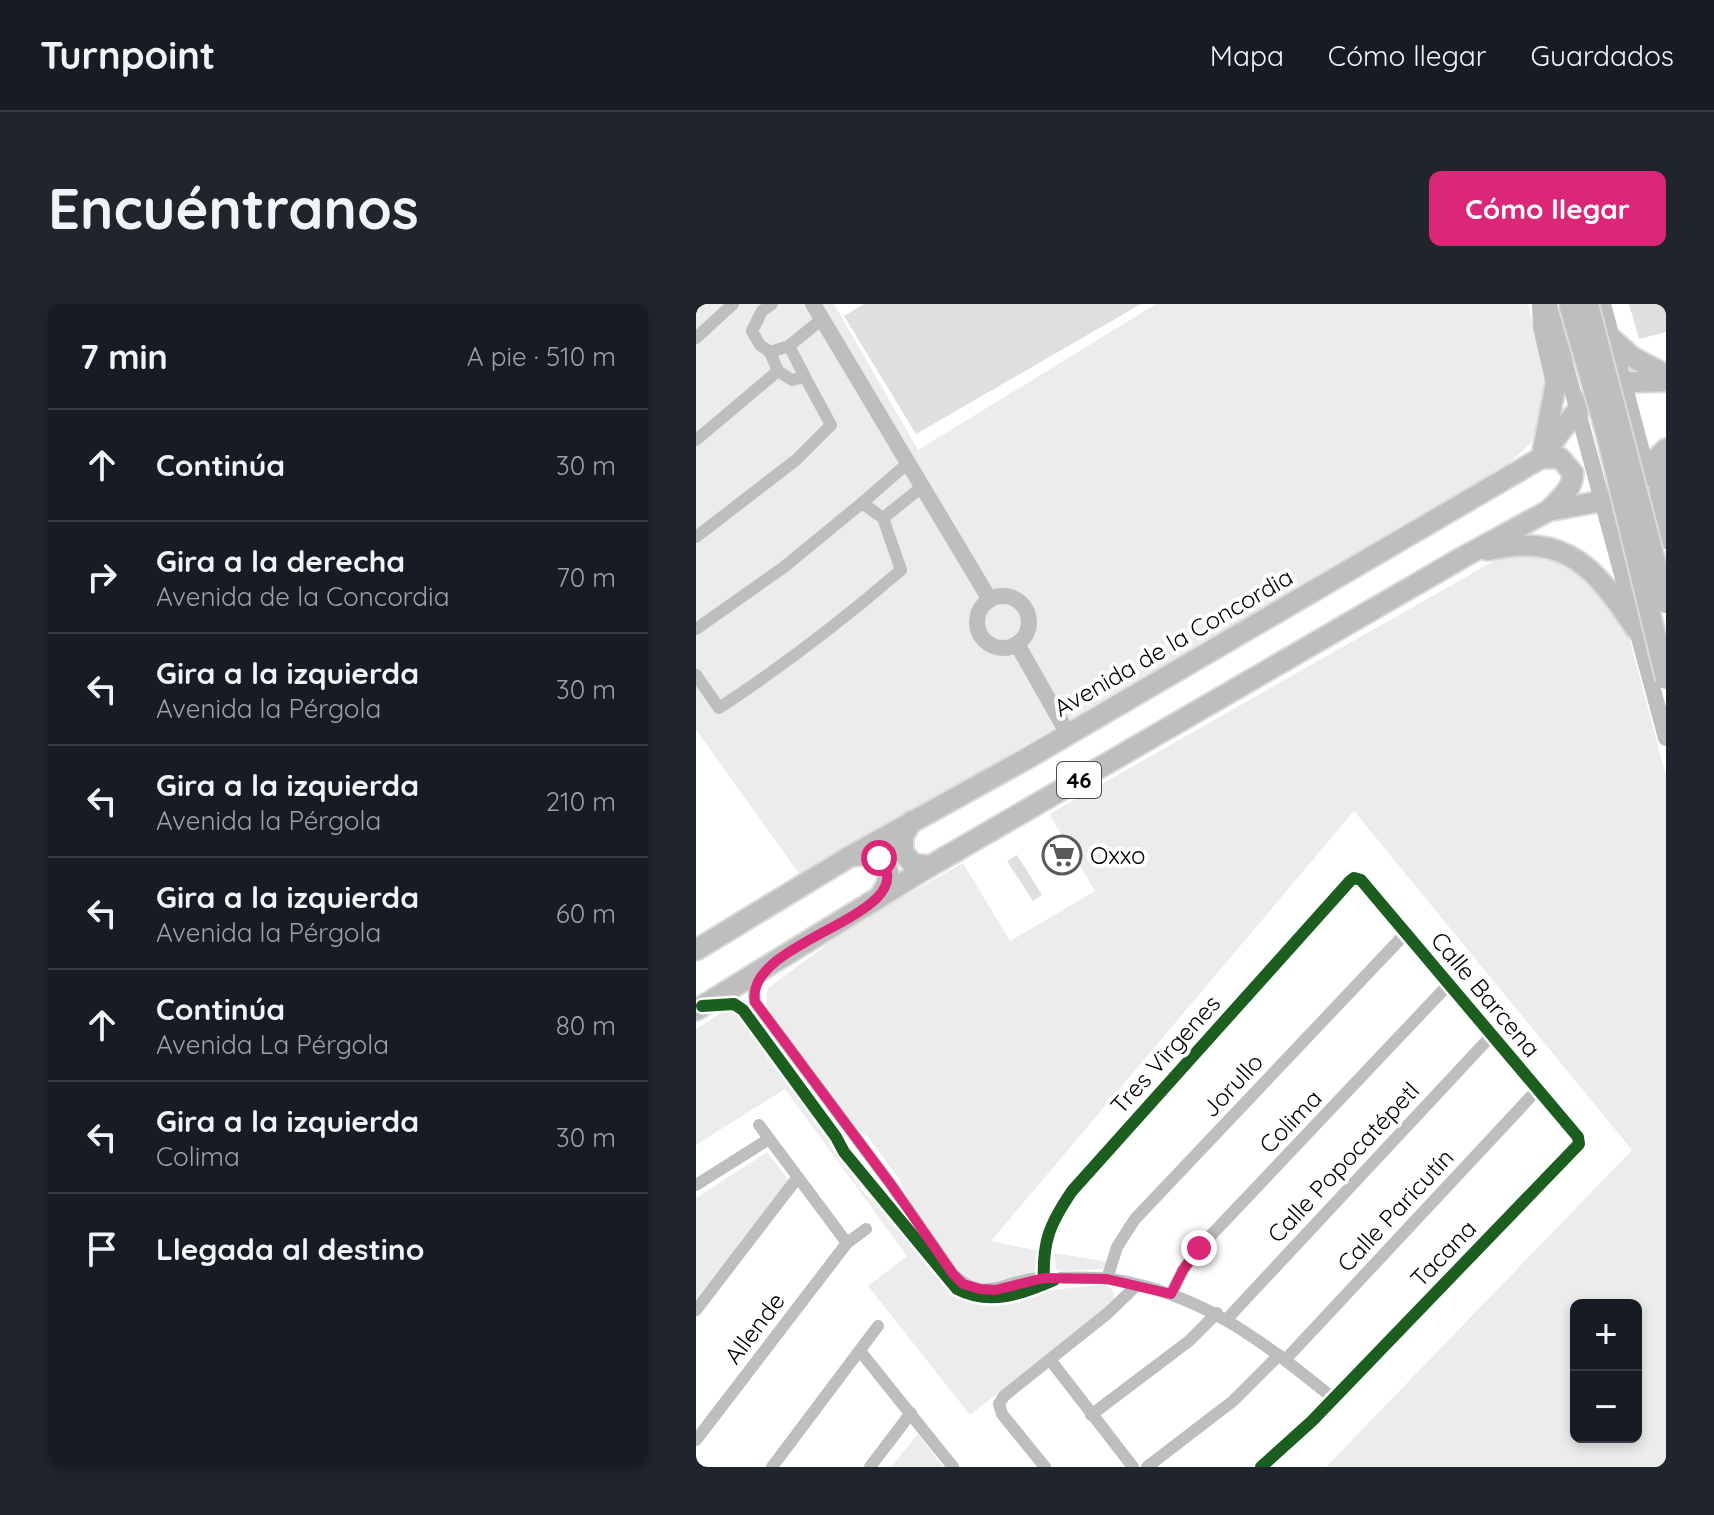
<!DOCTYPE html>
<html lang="es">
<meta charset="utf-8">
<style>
body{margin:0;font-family:Quicksand,sans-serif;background:#20242c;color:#f1f3f6}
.controls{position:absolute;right:24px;bottom:24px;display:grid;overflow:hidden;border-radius:12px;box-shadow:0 4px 12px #0003}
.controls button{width:72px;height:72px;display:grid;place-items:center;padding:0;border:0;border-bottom:2px solid #363941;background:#171b24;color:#f1f3f6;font:40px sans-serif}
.stop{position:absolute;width:24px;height:24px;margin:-18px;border:6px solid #db2777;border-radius:50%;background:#fff}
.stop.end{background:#db2777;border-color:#fff;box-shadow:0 2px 8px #0008}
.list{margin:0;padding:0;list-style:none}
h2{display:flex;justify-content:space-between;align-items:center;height:104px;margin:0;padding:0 32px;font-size:34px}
h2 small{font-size:26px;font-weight:400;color:#9ea1a6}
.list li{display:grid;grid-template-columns:52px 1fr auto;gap:24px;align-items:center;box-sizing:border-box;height:112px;padding:0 32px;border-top:2px solid #363941}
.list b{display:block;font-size:30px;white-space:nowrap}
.list p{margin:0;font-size:26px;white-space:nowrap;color:#9ea1a6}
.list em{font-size:26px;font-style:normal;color:#9ea1a6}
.icon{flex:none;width:44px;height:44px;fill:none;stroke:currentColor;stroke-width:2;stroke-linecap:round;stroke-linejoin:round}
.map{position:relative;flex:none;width:970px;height:1163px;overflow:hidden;border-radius:12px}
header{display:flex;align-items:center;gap:48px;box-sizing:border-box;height:112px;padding:0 40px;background:#171b24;border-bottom:2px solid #363941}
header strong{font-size:38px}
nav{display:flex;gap:44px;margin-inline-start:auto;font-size:28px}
.intro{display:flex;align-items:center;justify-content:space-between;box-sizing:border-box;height:192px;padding:0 48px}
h1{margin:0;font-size:56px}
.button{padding:20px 36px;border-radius:12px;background:#db2777;color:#fff;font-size:28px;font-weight:700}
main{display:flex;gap:48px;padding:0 48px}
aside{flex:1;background:#171b24;border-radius:12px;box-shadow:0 4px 12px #0003}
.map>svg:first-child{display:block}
.green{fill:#ececec;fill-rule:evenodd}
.building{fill:#dfdfdf}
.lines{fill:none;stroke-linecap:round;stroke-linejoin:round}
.primary-casing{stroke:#dbdbdb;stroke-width:24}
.minor{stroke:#bebebe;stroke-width:12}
.tertiary{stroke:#bebebe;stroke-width:16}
.primary{stroke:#bebebe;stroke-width:20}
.trunk-bridge-casing{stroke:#dbdbdb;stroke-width:24;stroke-linecap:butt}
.trunk-bridge{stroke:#bebebe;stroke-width:20}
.cycleway-casing{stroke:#fff;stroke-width:17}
.cycleway{stroke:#1b5e20;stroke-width:12}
.route{stroke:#db2777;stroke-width:10}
.labels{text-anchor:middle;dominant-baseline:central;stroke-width:8;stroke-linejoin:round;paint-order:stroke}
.shield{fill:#fff;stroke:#4c4c4c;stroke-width:2}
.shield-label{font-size:22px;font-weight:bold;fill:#000}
.street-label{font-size:24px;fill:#000;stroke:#fff}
.poi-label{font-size:24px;fill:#000;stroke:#fff;text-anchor:start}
</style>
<header>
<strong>Turnpoint</strong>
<nav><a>Mapa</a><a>Cómo llegar</a><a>Guardados</a></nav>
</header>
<div class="intro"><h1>Encuéntranos</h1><a class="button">Cómo llegar</a></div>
<main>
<aside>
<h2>7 min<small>A pie · 510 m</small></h2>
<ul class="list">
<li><svg class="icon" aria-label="ahead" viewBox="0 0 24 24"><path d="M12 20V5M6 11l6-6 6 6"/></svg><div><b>Continúa</b></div><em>30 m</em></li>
<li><svg class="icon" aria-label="right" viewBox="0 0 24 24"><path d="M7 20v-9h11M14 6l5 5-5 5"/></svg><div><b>Gira a la derecha</b><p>Avenida de la Concordia</p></div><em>70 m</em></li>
<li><svg class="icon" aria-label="left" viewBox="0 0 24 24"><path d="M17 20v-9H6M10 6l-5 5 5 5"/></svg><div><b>Gira a la izquierda</b><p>Avenida la Pérgola</p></div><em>30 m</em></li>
<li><svg class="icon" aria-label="left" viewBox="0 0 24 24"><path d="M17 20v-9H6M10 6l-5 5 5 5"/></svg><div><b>Gira a la izquierda</b><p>Avenida la Pérgola</p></div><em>210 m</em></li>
<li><svg class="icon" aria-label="left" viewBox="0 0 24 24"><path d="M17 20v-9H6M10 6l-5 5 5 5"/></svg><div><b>Gira a la izquierda</b><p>Avenida la Pérgola</p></div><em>60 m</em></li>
<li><svg class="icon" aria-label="ahead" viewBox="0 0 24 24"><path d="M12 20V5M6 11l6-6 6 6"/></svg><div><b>Continúa</b><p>Avenida La Pérgola</p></div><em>80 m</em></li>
<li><svg class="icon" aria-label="left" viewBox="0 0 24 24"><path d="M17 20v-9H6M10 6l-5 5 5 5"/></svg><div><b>Gira a la izquierda</b><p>Colima</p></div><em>30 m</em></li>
<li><svg class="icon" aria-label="arrive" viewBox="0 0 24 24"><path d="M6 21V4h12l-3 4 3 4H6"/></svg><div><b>Llegada al destino</b></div></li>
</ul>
</aside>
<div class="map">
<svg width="970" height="1163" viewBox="0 0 970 1163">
<rect width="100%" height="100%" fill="#fff"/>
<!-- green -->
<g class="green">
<path d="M0 0H138L222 146 460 0H832C840 34 860 90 846 122 839 137 825 148 813 159L105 572 0 426Z"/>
<path d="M832 249 874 261 898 280 917 308 933 333 970 472V1163H630L936 846 658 507 295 937 343 947 344 967 339 971 286 982 262 969 218 907 203 875 172 833 153 820 73 711 70 698 72 684 159 620 267 559 314 637 399 587 353 510 805 253ZM880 1001H940V1133H880Z"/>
<path d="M31 705 51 713 141 840 147 857 169 890 199 914 257 987C297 1013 308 995 347 988 367 984 389 983 409 980L417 986 419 998 274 1111 172 982 211 952 89 785 0 841V725Z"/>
<path d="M71 848 93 877 0 995V894Z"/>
<path d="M358 949 413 958 407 965 366 967 360 965Z"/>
<path d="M222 1130 247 1163H195Z"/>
</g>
<!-- building -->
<g class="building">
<path d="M168 0H445L220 130 148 12Z"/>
<path d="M933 0H970V28L943 35Z"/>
<path d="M366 533 382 559 366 568 351 543Z"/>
<path d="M321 551 346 591 337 597 311 557Z"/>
</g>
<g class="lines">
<!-- primary casing -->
<g class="primary-casing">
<g id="primary">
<path d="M916 35 936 53 970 71"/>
<path d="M847 146 866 48"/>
<path d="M845 154H864L877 169C877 185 863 196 852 207"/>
<path d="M962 207 965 161 970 149"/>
<path d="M792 246C871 228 900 265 940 325"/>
<path d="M216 517 207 532V548L217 560 234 562"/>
<path d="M158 552C188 547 204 569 182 594"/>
<path d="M0 646 153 553 330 455 845 154C866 127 889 86 926 79 940 77 956 78 970 77"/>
<path d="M0 706 234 562 769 252 852 207 927 193 942 180 950 165 970 145"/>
</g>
</g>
<!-- minor -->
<g class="minor">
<path d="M76 0 66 7 56 27 64 41 74 48 93 42 126 15"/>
<path d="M0 34 37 0"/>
<path d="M74 48 82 67 96 76 109 73 93 42"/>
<path d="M0 136 82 67"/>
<path d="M212 159 166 199 187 214 226 183"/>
<path d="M0 233 100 156 135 121 109 73"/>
<path d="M0 325 88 263 166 199"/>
<path d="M0 371 23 404C87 362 147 316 205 266L187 214"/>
<path d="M66 670C58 680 57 686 59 698L196 882 257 970C291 1003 311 973 348 974 369 974 394 972 415 975 508 990 566 1037 637 1094"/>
<path d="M13 701 38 700 47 706 140 833 148 848 261 985C286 998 306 994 332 985"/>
<path d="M63 821 151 939"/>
<path d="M0 881 73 835"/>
<path d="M411 975 421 943 439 915 710 629"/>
<path d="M348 980C346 938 353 921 376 887L654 577 658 574 665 576 882 833 883 840 616 1117 565 1163"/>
<path d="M475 990 487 966 503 944 753 680"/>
<path d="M0 1006 102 873"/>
<path d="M531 1015 796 731"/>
<path d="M164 1047 257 1163"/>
<path d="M589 1056 842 785"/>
<path d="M355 1057 437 1163"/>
<path d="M395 1111 493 1037 521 1009"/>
<path d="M0 1136 151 939 170 925"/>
<path d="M76 1163 182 1022"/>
<path d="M174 1163 215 1109"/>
<path d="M349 1163 306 1110 303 1100 308 1092 412 1009 441 981"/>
<path d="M451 1163 537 1097 583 1051"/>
</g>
<!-- tertiary -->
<g class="tertiary">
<path d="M117 0 294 296"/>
<path d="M844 0 845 23 858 80"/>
<path d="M853 0 970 434"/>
<path d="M907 0 953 174"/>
<path d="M959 197 970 237"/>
<circle cx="307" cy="318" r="26"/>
<path d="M321 340 372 430"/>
</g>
<!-- primary -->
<use href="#primary" class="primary"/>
<!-- trunk-bridge casing -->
<g class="trunk-bridge-casing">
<g id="trunk-bridge">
<path d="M873 0 910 128 970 375"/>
<path d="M892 0 970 299"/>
</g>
</g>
<!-- trunk-bridge -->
<use href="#trunk-bridge" class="trunk-bridge"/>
<!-- cycleway casing -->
<g class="cycleway-casing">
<g id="cycleway">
<path d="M6 702 38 700 47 706 140 833 148 848 261 985C294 1002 326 990 358 976"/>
<path d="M348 980C346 938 353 921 376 887L654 577 658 574 665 576 882 833 883 840 616 1117 565 1163"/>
</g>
</g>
<!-- cycleway -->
<use href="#cycleway" class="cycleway"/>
</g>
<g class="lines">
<!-- route -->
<path class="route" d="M183 554C232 612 47 635 59 698L196 882 257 970 267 980 284 985 299 986 348 974 411 975 475 990 487 966 503 944"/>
</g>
<!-- icons -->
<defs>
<g id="supermarket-ring" transform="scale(2)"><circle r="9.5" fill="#fff" stroke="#595959" stroke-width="1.5"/><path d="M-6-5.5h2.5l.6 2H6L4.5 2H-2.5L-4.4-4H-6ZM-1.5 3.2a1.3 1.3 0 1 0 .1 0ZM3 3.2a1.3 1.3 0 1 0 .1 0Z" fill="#595959"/></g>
</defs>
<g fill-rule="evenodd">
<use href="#supermarket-ring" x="366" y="551"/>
</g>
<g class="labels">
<!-- shield labels -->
<rect class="shield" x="361" y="458" width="44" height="36" rx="6"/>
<g class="shield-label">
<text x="383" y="476">46</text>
</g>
<!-- street labels -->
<g class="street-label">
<text transform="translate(477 338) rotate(-30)">Avenida de la Concordia</text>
<text transform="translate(790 690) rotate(50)">Calle Barcena</text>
<text transform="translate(469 750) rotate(-48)">Tres Virgenes</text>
<text transform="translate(536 781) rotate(-47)">Jorullo</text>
<text transform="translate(594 817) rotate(-46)">Colima</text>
<text transform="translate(647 858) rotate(-47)">Calle Popocatépetl</text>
<text transform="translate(699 906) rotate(-47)">Calle Paricutín</text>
<text transform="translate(747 949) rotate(-46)">Tacana</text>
<text transform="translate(58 1024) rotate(-53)">Allende</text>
</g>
<!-- poi labels -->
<g class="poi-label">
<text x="394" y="551">Oxxo</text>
</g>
</g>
</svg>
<div class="controls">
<button>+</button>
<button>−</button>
</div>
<div class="stop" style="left:183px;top:554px"></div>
<div class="stop end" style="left:503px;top:944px"></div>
</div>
</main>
